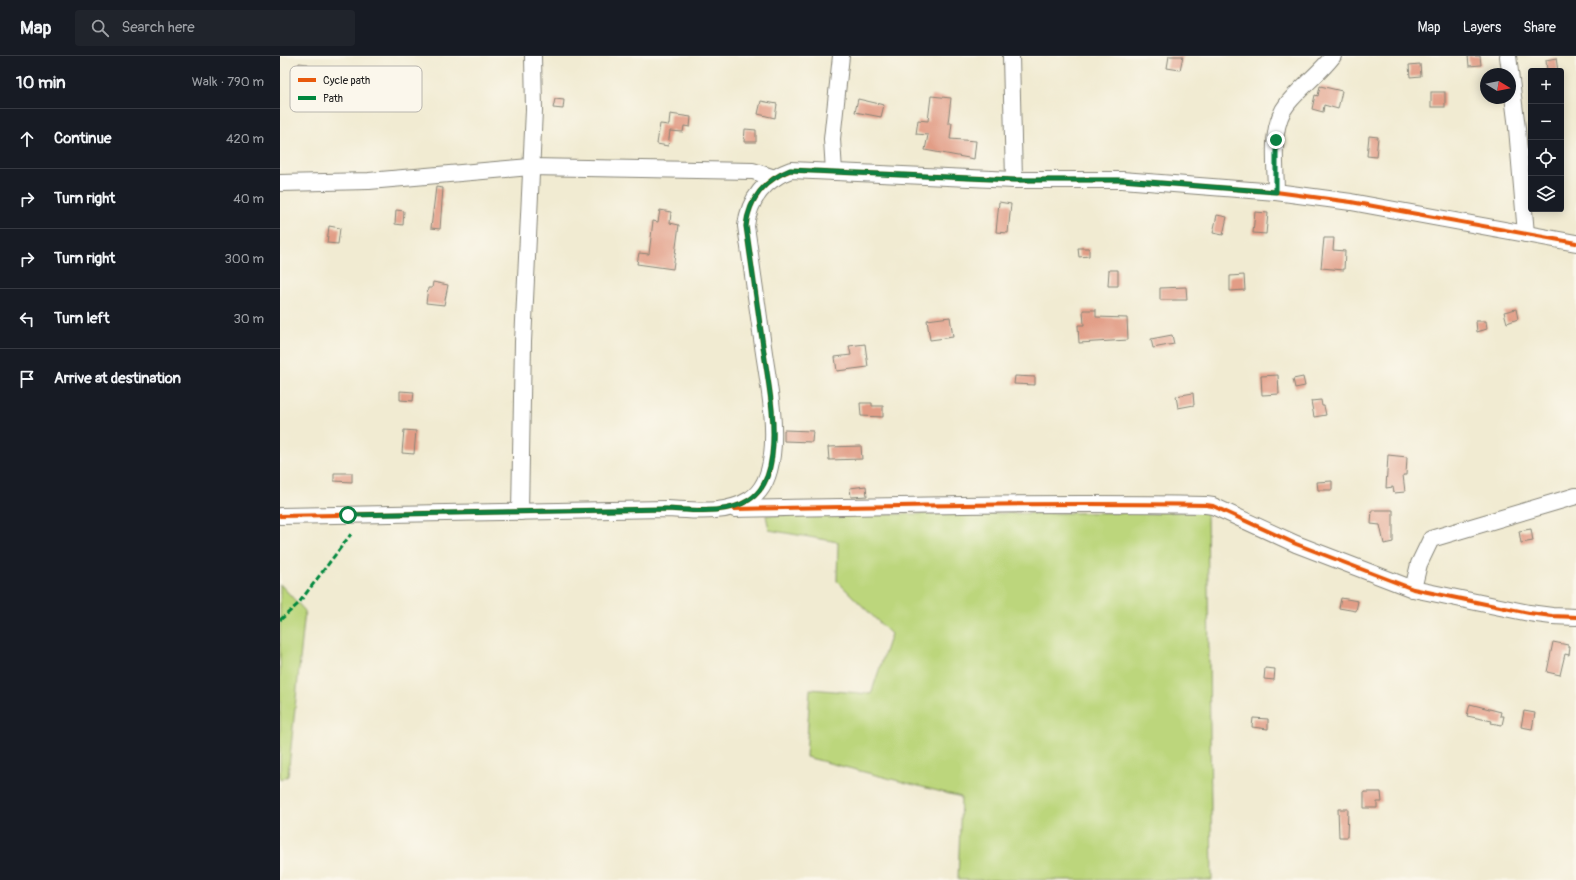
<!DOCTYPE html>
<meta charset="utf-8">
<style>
body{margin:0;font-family:Pangolin,sans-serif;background:#20242c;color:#f1f3f6}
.controls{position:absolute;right:12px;top:12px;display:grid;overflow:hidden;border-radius:4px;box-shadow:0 2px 10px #0003}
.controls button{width:36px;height:36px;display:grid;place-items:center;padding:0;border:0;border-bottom:1px solid #363941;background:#171b24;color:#f1f3f6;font:20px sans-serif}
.compass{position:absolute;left:1200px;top:12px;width:36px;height:36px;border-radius:50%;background:#171b24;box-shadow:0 2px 10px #0003;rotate:100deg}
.stop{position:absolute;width:12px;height:12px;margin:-9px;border:3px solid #0b8043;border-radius:50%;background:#fff}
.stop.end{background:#0b8043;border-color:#fff;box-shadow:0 1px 4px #0008}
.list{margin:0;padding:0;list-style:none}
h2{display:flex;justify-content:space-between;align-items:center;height:52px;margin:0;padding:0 16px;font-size:17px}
h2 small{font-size:13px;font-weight:400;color:#9ea1a6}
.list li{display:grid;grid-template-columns:26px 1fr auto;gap:12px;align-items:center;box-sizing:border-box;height:60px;padding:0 16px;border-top:1px solid #363941}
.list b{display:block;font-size:15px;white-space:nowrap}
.list em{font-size:13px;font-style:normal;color:#9ea1a6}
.icon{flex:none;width:22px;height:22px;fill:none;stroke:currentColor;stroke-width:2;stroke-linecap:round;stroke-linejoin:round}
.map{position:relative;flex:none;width:1296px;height:824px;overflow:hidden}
header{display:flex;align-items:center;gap:24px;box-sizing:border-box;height:56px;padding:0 20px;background:#171b24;border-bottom:1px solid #363941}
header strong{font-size:19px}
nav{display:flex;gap:22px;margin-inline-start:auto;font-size:14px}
.search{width:280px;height:36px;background:#20242c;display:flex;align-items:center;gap:10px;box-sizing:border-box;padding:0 14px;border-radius:4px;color:#9ea1a6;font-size:15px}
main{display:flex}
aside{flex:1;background:#171b24}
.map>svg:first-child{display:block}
.green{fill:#bcd67b;stroke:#6c794c}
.building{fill:#e29d86}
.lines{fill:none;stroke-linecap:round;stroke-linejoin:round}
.minor-casing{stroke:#868477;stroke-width:18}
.minor{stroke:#fff;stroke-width:16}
.quiet{stroke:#00873e;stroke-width:3;stroke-dasharray:6 3;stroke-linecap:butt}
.cycleway-casing{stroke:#fbf7ec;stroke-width:6}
.cycleway{stroke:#e8590c;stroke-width:4}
.route{stroke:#0b8043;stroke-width:5}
.key{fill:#fbf7ec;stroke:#b8b5ae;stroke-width:1}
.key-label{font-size:11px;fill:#1c1c1c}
</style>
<header>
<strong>Map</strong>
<div class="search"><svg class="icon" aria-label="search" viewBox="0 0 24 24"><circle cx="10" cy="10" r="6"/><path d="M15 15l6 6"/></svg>Search here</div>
<nav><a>Map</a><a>Layers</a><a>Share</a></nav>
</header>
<main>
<aside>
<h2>10 min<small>Walk · 790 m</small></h2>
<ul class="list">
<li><svg class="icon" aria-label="ahead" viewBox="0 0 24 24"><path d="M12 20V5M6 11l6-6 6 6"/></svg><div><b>Continue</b></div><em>420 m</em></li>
<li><svg class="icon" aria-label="right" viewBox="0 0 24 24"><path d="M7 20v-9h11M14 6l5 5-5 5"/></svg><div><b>Turn right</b></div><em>40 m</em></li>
<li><svg class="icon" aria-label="right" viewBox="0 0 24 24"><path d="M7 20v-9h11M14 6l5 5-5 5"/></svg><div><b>Turn right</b></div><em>300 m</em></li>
<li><svg class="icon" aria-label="left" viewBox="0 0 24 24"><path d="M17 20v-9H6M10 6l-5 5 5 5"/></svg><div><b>Turn left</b></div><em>30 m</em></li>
<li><svg class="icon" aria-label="arrive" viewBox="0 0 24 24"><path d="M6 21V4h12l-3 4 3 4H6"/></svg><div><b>Arrive at destination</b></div></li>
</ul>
</aside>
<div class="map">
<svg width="1296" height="824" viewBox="0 0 1296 824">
<rect width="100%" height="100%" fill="#fbf7ec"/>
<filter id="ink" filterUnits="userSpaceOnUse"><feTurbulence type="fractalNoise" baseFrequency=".025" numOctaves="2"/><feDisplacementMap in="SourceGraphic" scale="8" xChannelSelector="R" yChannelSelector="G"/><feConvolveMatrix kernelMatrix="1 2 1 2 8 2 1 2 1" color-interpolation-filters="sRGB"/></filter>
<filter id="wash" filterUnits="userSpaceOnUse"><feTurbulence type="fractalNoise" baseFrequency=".012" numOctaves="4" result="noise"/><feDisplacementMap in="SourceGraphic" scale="16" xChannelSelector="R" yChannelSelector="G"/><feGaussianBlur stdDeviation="0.9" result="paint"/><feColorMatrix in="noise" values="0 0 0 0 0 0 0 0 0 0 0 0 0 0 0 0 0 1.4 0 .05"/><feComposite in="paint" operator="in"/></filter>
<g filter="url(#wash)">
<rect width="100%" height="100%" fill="#f1ebd2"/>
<!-- green -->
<g class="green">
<path d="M927 456 932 824H678L681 741 526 701 530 633 591 638 611 578 557 525 558 486 489 474 486 459Z"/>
<path d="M0 528 25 555 8 720 0 724Z"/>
</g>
<g id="blocks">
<!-- building -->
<g class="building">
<path d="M889 0H903L900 14 887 12Z"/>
<path d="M1188 0H1200L1201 9 1189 10Z"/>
<path d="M1276 2 1278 15H1267L1266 4Z"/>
<path d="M19 7 28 8 27 18H18Z"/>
<path d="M1140 8 1141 20 1130 21 1129 9Z"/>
<path d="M1040 30 1062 35 1058 53 1044 49 1043 56 1032 53 1035 39 1038 40Z"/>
<rect x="1151" y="36" width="14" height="15"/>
<path d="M651 40 671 42 668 67H672L670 83 696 85 694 103 645 94 648 79 636 78 638 64 648 65Z"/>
<path d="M275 43 284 44 283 53 273 52Z"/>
<path d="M578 43 604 49 601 61 575 56Z"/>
<path d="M481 45 497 48 495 62 478 58Z"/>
<path d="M390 58 411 61 410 71 404 70 403 76 390 75 388 90 377 88 380 68 389 69Z"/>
<path d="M465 73 476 74V86H464Z"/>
<path d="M1089 80 1098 81 1096 101 1087 100Z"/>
<path d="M156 131 163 132 160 173 151 172Z"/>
<path d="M719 146 731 148 728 177 716 176Z"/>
<path d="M116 154 124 155 123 169 115 168Z"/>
<path d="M380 154 391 156 390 167 399 169 393 213 357 208 359 197 369 198 373 165 378 166Z"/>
<path d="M975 156 988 157 986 178 973 177Z"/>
<path d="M937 159 947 161 943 179 933 177Z"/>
<path d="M49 170 60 172 58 188 47 187Z"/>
<path d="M1044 182H1054L1053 194 1065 195 1064 214 1041 212Z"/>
<path d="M798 192H809V200L799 201Z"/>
<path d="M829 214H838V230H828Z"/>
<path d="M964 219 965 234 950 235V220Z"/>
<path d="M153 226 168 229 164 249 146 247 148 232H152Z"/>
<path d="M906 231 907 244H880V232Z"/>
<path d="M1236 253 1238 263 1227 267 1224 256Z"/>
<path d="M803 254H816V261L847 262 848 284 799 287 798 269H804Z"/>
<path d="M670 261 673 281 650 284 647 264Z"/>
<path d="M1196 265H1206L1207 273 1197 276Z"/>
<path d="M892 279 894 288 873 292 871 283Z"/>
<path d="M585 288 588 311 557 315 555 301 571 299 569 290Z"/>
<path d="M998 319 999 338 982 339 981 320Z"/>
<path d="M735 320 755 321V329L734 328Z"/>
<path d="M1023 321 1025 330 1015 332 1013 323Z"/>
<path d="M120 335 134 336 133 345 120 344Z"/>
<path d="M913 337 914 349 898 352 896 340Z"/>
<path d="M1041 344 1042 350H1044L1046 359 1034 361 1031 345Z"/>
<path d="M580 347H592V350H603V361L581 360Z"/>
<path d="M124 374 136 375 134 398 122 397Z"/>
<path d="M504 374 533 375 532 386 504 385Z"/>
<path d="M581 390 582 403 549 404 548 391Z"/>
<path d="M1108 399 1127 401 1126 419H1123L1125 436 1114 437 1113 431 1106 432Z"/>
<path d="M54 417H72V426L54 425Z"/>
<path d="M1052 425V434H1038L1037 426Z"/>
<path d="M586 430 587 440 571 441 570 432Z"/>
<path d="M1092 454H1113V486L1104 488 1100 469 1091 468Z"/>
<path d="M1251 473 1253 485 1241 487 1239 475Z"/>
<path d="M1061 542 1078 545 1076 555 1059 552Z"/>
<path d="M1273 586 1288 589V591H1290L1289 599 1285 598 1280 619 1267 616Z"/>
<path d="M985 612 995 613 994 624 984 623Z"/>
<path d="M1190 648 1221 656 1220 660H1224L1222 669 1211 667 1212 665 1187 660Z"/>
<path d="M1244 655 1255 657 1252 673 1241 671Z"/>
<path d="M973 662 988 663V673L972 671Z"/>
<path d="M1084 736H1101L1102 746H1097V752H1084Z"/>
<path d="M1058 753H1068L1067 781H1059Z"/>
</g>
</g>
</g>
<g filter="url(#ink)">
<use href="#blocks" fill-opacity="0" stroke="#868477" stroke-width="1"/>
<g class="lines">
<!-- minor casing -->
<g class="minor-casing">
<g id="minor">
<path d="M731 0 734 124"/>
<path d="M1228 0 1237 72 1246 178"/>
<path d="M554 116 552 83 561 0"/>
<path d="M0 127 89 125 250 111 473 115 495 122"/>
<path d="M996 136C996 108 989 70 1008 47 1022 30 1040 17 1053 0"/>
<path d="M455 453C612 450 769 446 926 449L933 450 1016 488 1133 533 1249 557 1272 560 1296 561"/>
<path d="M240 456 243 286 254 54 253 0"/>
<path d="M0 460 386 453C413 454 445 459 469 444 484 435 490 416 492 399 496 366 489 330 484 297 478 255 472 213 466 170 469 143 485 123 511 114L734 124H842L996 136 1071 146 1296 187"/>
<path d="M1133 533 1139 508 1151 483 1296 440"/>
</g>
</g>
<!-- minor -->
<use href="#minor" class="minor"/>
<!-- quiet -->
<path class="quiet" d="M0 564 18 548 71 478"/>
<!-- cycleway casing -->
<g class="cycleway-casing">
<g id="cycleway">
<path d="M454 453C611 450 768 446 926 449L933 450 1016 488 1133 533 1249 557 1272 560 1296 561"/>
<path d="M0 460 386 453C413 454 445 459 469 444 484 435 490 416 492 399 496 366 489 330 484 297 478 255 472 213 466 170 469 143 485 123 511 114L734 124H842L996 136 1071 146 1296 187"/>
</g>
</g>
<!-- cycleway -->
<use href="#cycleway" class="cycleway"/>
</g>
</g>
<g class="lines" filter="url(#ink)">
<!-- route -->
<path class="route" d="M68 459 386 453C413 454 445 459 469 444 484 435 490 416 492 399 496 366 489 330 484 297 478 255 472 213 466 170 469 143 485 124 510 114L734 124H842L996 136V84"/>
</g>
<!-- legend -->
<rect x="10" y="10" width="132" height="46" rx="6" class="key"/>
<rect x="18" y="22" width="18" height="4" fill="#e8590c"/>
<rect x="18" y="40" width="18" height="4" fill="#00873e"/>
<g class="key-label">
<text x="43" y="28">Cycle path</text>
<text x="43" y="46">Path</text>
</g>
</svg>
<div class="controls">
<button>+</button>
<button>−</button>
<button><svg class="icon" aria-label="locate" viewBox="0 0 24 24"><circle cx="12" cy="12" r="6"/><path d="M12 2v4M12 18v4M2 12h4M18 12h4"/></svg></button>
<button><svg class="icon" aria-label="layers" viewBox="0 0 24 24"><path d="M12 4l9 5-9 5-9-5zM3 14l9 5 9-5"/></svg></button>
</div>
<svg class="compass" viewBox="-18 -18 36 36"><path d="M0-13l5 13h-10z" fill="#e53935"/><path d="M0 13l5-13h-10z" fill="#9ea1a6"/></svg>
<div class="stop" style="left:68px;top:459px"></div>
<div class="stop end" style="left:996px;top:84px"></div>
</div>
</main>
